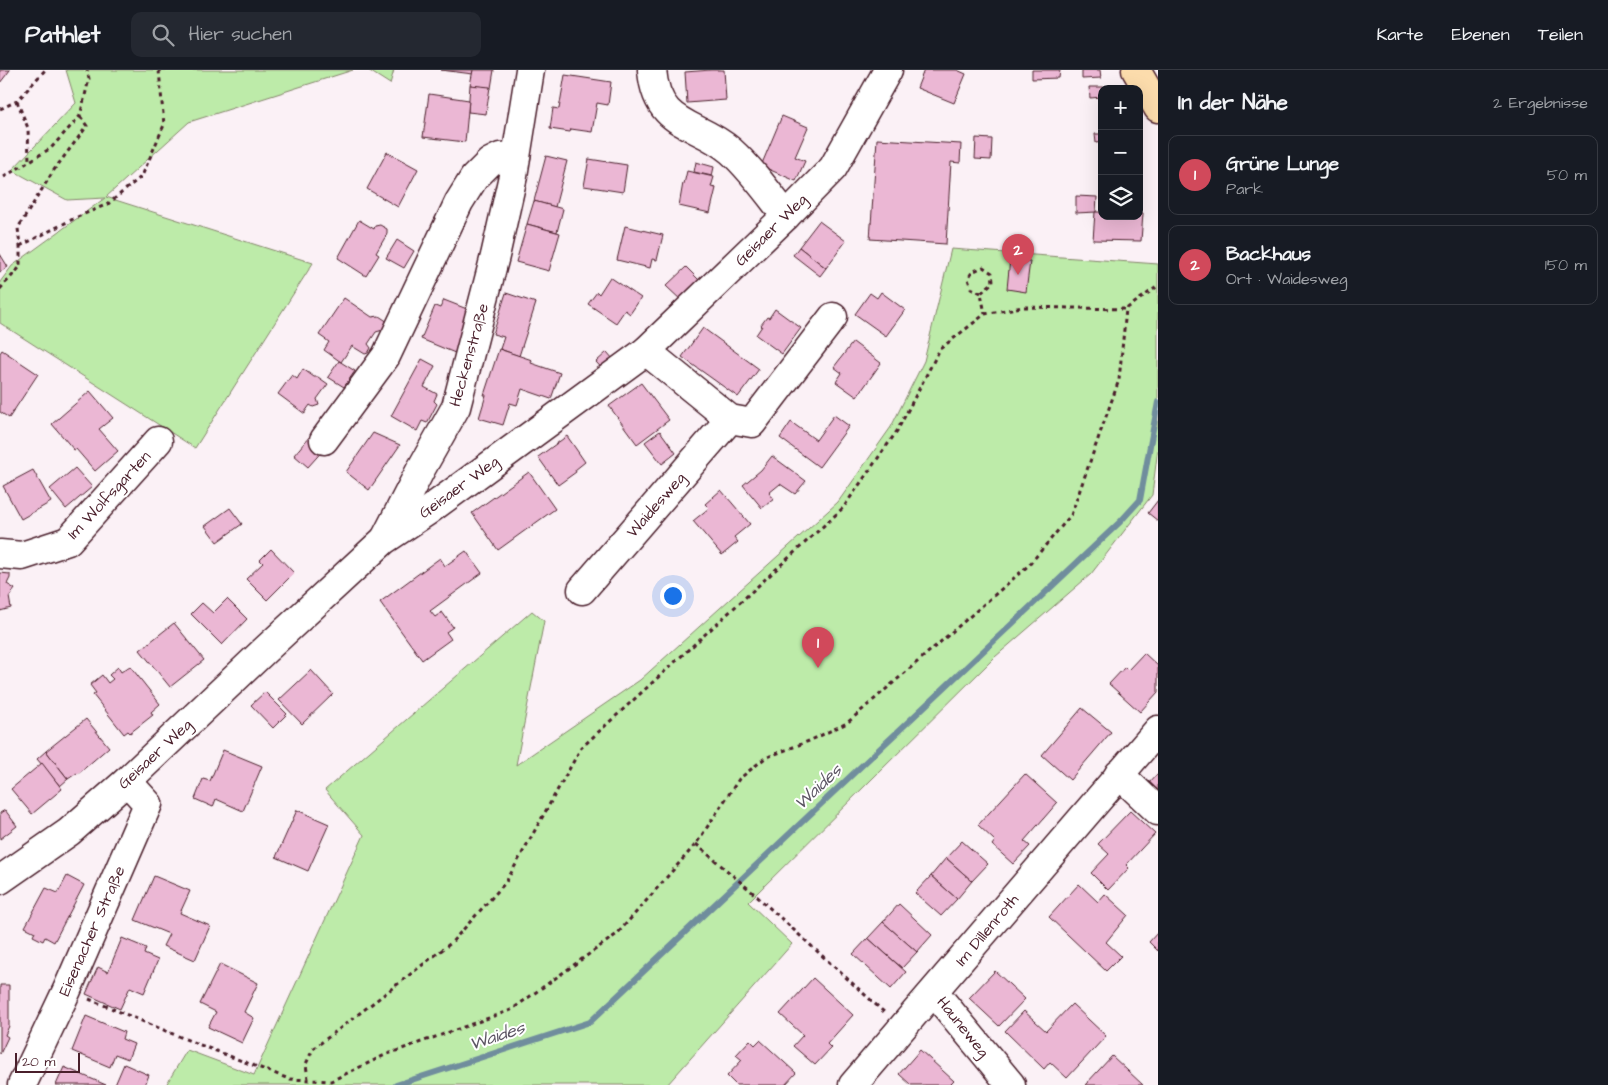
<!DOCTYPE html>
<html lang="de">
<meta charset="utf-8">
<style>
body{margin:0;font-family:"Architects Daughter",sans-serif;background:#242831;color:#f1f3f6}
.controls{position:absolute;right:15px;top:15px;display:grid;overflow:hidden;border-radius:10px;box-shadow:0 5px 20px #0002}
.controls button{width:45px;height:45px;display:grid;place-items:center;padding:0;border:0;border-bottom:1px solid #363941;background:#171b24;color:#f1f3f6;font:25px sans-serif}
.scale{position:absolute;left:15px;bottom:12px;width:65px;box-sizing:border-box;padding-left:5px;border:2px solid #4a1f2b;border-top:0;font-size:14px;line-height:18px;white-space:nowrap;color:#4a1f2b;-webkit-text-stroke:4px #fff;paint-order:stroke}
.you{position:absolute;left:672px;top:525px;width:18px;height:18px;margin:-12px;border:4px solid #fff;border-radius:50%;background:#1a73e8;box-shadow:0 0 0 8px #1a73e833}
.badge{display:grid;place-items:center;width:32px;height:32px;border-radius:50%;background:#d1495b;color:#fff;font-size:16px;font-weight:700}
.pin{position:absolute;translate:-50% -41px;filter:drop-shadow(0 1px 2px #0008)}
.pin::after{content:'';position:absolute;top:26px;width:18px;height:15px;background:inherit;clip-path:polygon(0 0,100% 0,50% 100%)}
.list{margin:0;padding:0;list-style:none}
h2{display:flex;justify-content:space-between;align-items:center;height:65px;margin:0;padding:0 20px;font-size:21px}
h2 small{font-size:16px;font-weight:400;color:#9ea1a6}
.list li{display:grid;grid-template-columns:32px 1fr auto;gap:15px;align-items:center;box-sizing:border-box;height:80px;margin:0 10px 10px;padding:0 10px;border:1px solid #363941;border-radius:10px}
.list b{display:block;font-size:19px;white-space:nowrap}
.list p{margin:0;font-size:16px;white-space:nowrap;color:#9ea1a6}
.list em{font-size:16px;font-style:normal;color:#9ea1a6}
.icon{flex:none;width:28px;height:28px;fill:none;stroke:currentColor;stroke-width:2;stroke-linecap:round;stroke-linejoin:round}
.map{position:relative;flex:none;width:1158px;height:1015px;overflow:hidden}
header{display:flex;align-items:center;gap:30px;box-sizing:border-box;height:70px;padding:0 25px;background:#171b24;border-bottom:1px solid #363941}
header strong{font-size:24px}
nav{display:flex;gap:28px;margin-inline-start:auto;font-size:18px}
.search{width:350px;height:45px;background:#242831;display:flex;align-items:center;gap:12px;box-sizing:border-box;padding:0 18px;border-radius:10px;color:#9ea1a6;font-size:19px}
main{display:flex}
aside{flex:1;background:#171b24}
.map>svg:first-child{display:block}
.green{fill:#bdeba9;stroke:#84856a}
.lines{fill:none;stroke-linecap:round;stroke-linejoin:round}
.stream{stroke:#708d9d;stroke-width:6}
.building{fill:#ebb7d4;stroke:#4a1f2b}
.minor-casing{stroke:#4a1f2b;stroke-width:31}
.major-casing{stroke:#4a1f2b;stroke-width:31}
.path{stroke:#4a1f2b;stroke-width:3;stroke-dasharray:4 4;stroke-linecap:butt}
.minor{stroke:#fff;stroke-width:28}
.major{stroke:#fcdcac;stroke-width:28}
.labels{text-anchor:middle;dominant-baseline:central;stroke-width:4;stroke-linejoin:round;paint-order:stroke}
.street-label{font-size:16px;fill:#4a1f2b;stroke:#fff}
.water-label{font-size:18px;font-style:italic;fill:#5d5664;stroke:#fff}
</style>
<header>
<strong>Pathlet</strong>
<div class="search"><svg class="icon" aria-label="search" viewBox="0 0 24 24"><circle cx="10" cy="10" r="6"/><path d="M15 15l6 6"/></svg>Hier suchen</div>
<nav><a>Karte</a><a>Ebenen</a><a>Teilen</a></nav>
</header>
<main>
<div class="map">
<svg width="1158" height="1015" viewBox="0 0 1158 1015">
<rect width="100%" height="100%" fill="#fbf1f6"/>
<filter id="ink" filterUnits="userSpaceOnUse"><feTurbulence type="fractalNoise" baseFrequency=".02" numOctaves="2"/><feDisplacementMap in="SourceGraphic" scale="10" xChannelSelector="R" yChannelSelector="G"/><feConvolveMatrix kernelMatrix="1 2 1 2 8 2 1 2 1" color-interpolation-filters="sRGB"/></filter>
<g filter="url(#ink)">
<!-- green -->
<g class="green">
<path d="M66 0H353L189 52 106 127 313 193 195 378 0 253V212L12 196 105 128 67 130 12 100 76 33Z"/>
<path d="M368 0H394L390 14Z"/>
<path d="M951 179 1158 194V378L1152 425 1091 504 995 587 748 832 792 874 667 1015H166L187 980 254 1005 364 765 325 720 532 541 544 551 516 695 640 610 838 432 891 357 924 291Z"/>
</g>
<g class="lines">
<!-- stream -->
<path class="stream" d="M396 1015 590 952 1120 452 1140 430 1158 332"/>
</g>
<!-- building -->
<g class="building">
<path d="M0 0H10L0 13Z"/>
<path d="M441 0H473V4Z"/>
<path d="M473 0H494L491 18 470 15Z"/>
<path d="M711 0H724L726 30 687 33 685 2Z"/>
<path d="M924 0H957L966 4 954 33 917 18Z"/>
<path d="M1032 0H1060L1059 8 1032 9Z"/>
<path d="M1082 0H1100L1101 8 1082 9Z"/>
<path d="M565 5 611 12 608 35 597 33 592 62 571 59 570 62 550 59 553 38 559 39Z"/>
<path d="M470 15 490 17 486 44 468 42Z"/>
<path d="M1089 17H1108V19H1102V27L1090 28Z"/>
<path d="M429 24 469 30 465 72 423 67Z"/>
<path d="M782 46 808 57 795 87 805 91 796 111 761 96Z"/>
<path d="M1095 64H1102V72L1096 73Z"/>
<path d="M976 68 992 69 991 90 975 89Z"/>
<path d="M877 69 961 74 960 93 951 92 946 174 870 169Z"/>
<path d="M387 82 418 99 398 137 367 119Z"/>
<path d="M546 86 567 91 555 137 534 131Z"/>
<path d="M589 89 627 95 623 122 584 116Z"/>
<path d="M696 92 714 97 712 106 694 102Z"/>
<path d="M687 101 714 107 711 117 716 118 710 143 679 136 683 113 684 114Z"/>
<path d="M1076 126 1097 127 1096 142 1076 143Z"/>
<path d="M534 131 563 139 557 162 527 154Z"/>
<path d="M1095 142H1102V146H1139V142L1143 143 1141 171 1093 170Z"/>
<path d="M359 150 374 159 375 156 380 155 387 159V164L376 183 379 185 366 206 338 188Z"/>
<path d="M819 151 846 171 826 198 799 177Z"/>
<path d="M527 154 560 163 549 201 516 192Z"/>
<path d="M625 156 663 165 657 190 652 189 650 198 617 190Z"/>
<path d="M397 170 414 181 404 198 386 188Z"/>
<path d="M799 177 826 198 820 206 793 185Z"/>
<path d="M0 184 8 197 0 202Z"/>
<path d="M1010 189 1030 191 1026 222 1007 219Z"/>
<path d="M686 197 702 213 683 232 666 216Z"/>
<path d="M610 207 641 228 630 244 625 240 616 253 588 234 597 222 599 224Z"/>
<path d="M881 222 905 240 886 266 855 244 870 223 877 228Z"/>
<path d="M506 223 536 233 519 286 500 279 504 267 493 264Z"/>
<path d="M344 228 372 247 379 246 388 252 383 260 376 262 368 274 371 278 368 283 365 284 352 276 341 292 324 280 329 272 319 265Z"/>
<path d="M444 230 472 241 455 283 421 269 435 236 440 238Z"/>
<path d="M775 239 801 258 782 284 756 265 762 256 761 255 767 247 769 248Z"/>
<path d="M703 258 759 299 738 327 682 287Z"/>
<path d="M853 272 881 293 857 327 836 312 842 303 834 297Z"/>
<path d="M499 279 532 290 531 293 560 303 551 329 522 319 517 335 510 333 503 355 479 348 486 325H484Z"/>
<path d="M2 280 38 304 9 348 0 342V283Z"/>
<path d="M607 282 619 296 608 305 596 292Z"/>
<path d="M422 289 435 296 424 317 437 324 434 331 437 334 427 353 422 351 417 361 391 346Z"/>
<path d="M339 291 355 301 344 317 328 307Z"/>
<path d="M303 299 314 307H318L328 314 317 329 319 335 313 337 310 335 305 342V344L278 324 292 305 297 309Z"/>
<path d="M641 313 669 350 637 374 609 336Z"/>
<path d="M90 321 113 348 99 359 118 381 95 401 76 379 74 380 52 354Z"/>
<path d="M834 345 849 356 819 397 780 368 791 352 816 370Z"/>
<path d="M660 361 676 383 662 394 645 372Z"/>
<path d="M373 363 400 375 369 420 346 402Z"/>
<path d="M310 366 325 378 308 397 294 385Z"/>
<path d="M567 366 585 392 575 400 576 402 558 415 538 387Z"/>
<path d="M772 386 806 411 795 424 780 414 769 423 774 429 762 438 743 415 761 400Z"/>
<path d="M75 398 92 417 66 439 50 419Z"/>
<path d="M33 400 51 432 21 449 3 416Z"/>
<path d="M529 402 555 439 498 480 472 443Z"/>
<path d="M721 420 750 454 734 467 738 472 722 485 693 451 709 438 705 434Z"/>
<path d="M1158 430V451L1148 443Z"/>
<path d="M230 438 242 454 217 472 205 456Z"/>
<path d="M271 479 294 503 267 530 246 509 263 493 260 490Z"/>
<path d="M466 481 482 503 430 541 435 547 442 542 453 557 446 562 451 569 422 590 380 532 440 488 445 496Z"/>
<path d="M0 503 10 504V508L7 514 15 519 9 527 11 538 0 541Z"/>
<path d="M227 529 247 549 222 575 191 544 202 533 213 543Z"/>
<path d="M174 553 204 590 170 617 140 580Z"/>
<path d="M1144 583 1158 596V622L1140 642 1109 614 1125 597 1128 600Z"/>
<path d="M130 596 160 634 151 642 153 645 130 663 128 661 124 664 93 625 96 623 90 615 102 605 108 613 113 609 109 605 118 597 121 602Z"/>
<path d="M311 600 333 624 302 654 279 630Z"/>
<path d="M265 622 287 644 273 658 251 635Z"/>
<path d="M1082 638 1111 662 1070 710 1042 685Z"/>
<path d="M86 649 109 677 78 704 77 703 68 709 46 681Z"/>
<path d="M223 680 262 696 243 741 216 729 213 737 195 729 203 709 210 711Z"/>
<path d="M46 681 68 709 60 716 37 689Z"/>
<path d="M42 693 62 719 32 744 11 719Z"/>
<path d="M1158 703V721L1149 713Z"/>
<path d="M1025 704 1057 733 1024 771 1030 776 1013 794 992 775 995 771 978 755Z"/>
<path d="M5 740 17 756 0 769V743Z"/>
<path d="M297 740 329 754 308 801 276 787Z"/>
<path d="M1130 741 1155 764 1126 795 1129 798 1108 820 1091 803 1109 784 1098 774Z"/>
<path d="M962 771 988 794 972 811 946 788Z"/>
<path d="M946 788 972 811 957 829 931 806Z"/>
<path d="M67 806 84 815 54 872 45 867 43 871 33 866 35 862 25 857 46 818 58 823Z"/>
<path d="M154 806 190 821 180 843 210 856 195 890 163 876 169 864 135 850Z"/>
<path d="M931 806 957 829 941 846 915 823Z"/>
<path d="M1079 814 1098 832 1105 824 1128 845 1106 872 1121 886 1106 901 1049 847Z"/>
<path d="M899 834 932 865 917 882 883 852Z"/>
<path d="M883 852 917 882 902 898 868 868Z"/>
<path d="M1158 862V881L1149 872Z"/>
<path d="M122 868 146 878 144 884 158 890 144 923 130 917 120 939 86 924 98 897 108 902Z"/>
<path d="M868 868 906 902 891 919 853 884Z"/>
<path d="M220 894 258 913 244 942 254 948 242 973 208 957 216 942 200 934Z"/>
<path d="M995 901 1025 929 999 956 969 928Z"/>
<path d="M813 908 853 945 827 974 831 978 815 995 793 976 803 965 780 944Z"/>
<path d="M0 915H9V956L5 965 8 967 0 984Z"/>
<path d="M1072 934 1106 966 1067 1008 1050 992 1044 999 1005 961 1024 941 1046 961Z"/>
<path d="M86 946 124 962 122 969 134 974 128 989 115 984 110 997 72 981Z"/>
<path d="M750 970 755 975 760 970 796 1003 785 1015H736L727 1006 742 990 736 985Z"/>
<path d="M920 980 954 1011 950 1015H911L899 1004Z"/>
<path d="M1112 986 1143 1015H1085Z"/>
<path d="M124 994 149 1005 145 1015H115Z"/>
<path d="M64 997 106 1015H56Z"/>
</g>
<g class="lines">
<!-- minor casing -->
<g class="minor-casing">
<g id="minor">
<path d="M652 0C657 59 697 51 731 81 752 100 769 124 786 146"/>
<path d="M646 281 730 349 752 353 833 247"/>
<path d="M324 370 386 286 459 132 474 108 490 92 500 87 516 86"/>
<path d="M386 467 421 399 456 337 495 186 513 106 530 0"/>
<path d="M0 484 22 486 68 471 158 371"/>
<path d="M582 520 730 349"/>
<path d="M1119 704 1158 741"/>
<path d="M0 810 69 762 127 711 264 581 384 470 429 440 646 281 786 146 833 98 888 0"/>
<path d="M934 922 1011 1015"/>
<path d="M22 1015 67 920 148 734 127 711"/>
<path d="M853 1015 1158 660"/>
</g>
</g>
<!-- major casing -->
<g class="major-casing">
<path id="major" d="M1136 0 1158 38"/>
</g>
<!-- path -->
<g class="path">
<path d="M17 31 28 58 29 92"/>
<path d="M0 39 17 31 45 0"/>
<path d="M4 107 51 78 80 46 89 9 87 0"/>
<path d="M20 176 75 148 108 134 142 106 164 55 159 0"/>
<path d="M0 219 20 197V176L18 158 54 100 87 56 80 46"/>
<path d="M981 223 971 218 968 209 972 202 983 197 992 203 993 212 981 223 985 244"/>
<path d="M696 774 751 821 885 943"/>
<path d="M89 929 190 971 289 1009 331 1011 385 985 511 940 617 864 696 774 739 709 765 688 809 671 847 653 1029 495 1071 445 1119 310 1126 239 1158 216"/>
<path d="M308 1009 306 994 313 979 451 873 506 812 581 678 843 438 897 361 940 279 985 244 1022 237 1126 239"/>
</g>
<!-- minor -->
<use href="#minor" class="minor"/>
<!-- major -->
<use href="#major" class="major"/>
</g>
</g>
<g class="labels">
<!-- street labels -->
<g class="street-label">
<text transform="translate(771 160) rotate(-45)">Geisaer Weg</text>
<text transform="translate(469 285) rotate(-74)">Heckenstraße</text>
<text transform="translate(459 417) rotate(-36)">Geisaer Weg</text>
<text transform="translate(109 425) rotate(-47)">Im Wolfsgarten</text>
<text transform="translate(656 435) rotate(-49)">Waidesweg</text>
<text transform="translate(155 684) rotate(-43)">Geisaer Weg</text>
<text transform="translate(987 860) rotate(-50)">Im Dillenroth</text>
<text transform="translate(92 861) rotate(-66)">Eisenacher Straße</text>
<text transform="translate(963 957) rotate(51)">Hauneweg</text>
</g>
<!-- water labels -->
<g class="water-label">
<text transform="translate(818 717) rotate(-43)">Waides</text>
<text transform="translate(497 966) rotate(-18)">Waides</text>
</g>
</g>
</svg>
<div class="controls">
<button>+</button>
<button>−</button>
<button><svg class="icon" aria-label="layers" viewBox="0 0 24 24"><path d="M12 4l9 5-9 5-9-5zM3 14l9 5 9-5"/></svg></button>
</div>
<div class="scale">20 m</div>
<div class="you"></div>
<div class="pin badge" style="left:818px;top:598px">1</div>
<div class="pin badge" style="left:1018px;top:205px">2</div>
</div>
<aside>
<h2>In der Nähe<small>2 Ergebnisse</small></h2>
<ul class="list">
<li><span class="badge">1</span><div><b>Grüne Lunge</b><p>Park</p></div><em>50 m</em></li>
<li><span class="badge">2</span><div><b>Backhaus</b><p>Ort · Waidesweg</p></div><em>150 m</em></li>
</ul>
</aside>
</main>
